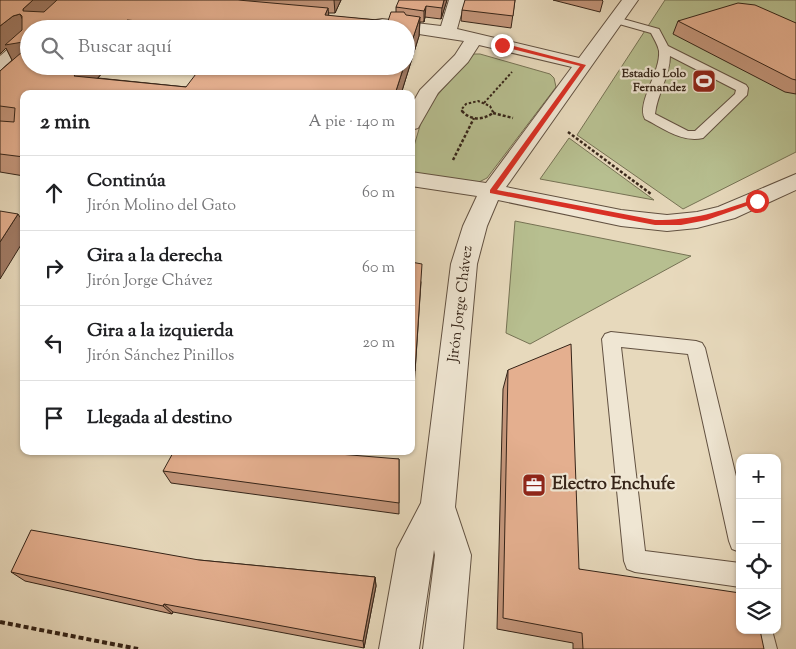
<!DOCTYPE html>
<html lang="es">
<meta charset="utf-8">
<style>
body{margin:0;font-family:"Sorts Mill Goudy",serif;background:#f2f2f2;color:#202124}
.controls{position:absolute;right:15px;bottom:15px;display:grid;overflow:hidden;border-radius:10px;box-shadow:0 1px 4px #0004}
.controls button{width:45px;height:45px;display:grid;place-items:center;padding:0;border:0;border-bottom:1px solid #e0e0e0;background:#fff;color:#202124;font:25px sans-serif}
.stop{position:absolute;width:15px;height:15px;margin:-11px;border:4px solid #d93025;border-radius:50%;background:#fff}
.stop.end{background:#d93025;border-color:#fff;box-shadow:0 1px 5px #0008}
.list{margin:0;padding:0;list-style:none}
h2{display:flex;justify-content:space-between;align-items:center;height:65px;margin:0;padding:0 20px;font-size:21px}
h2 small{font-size:16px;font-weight:400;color:#757577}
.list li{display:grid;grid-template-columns:32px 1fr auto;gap:15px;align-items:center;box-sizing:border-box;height:75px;padding:0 20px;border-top:1px solid #e0e0e0}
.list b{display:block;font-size:19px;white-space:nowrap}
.list p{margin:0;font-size:16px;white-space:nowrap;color:#757577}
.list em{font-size:16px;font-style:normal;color:#757577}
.icon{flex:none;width:28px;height:28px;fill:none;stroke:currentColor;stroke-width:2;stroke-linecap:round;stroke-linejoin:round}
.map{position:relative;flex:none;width:796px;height:649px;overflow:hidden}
.search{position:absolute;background:#fff;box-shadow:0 1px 4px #0004;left:20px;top:20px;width:395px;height:55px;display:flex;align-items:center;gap:12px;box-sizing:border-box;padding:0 18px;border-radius:28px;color:#757577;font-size:19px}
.panel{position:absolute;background:#fff;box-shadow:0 1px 4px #0004;left:20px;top:90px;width:395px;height:365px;border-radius:10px}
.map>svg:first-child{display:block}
.green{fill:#b7bf90;stroke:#767254}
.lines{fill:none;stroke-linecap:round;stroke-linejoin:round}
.service-casing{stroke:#625141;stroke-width:2}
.minor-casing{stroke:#625141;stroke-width:2}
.path-far2{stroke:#352418;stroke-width:2;stroke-dasharray:2.5 2;stroke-linecap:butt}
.path-far1{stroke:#352418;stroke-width:2.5;stroke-dasharray:3 2;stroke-linecap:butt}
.path{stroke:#352418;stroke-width:4;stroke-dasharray:5 3;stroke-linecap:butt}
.service{fill:#efe6d3;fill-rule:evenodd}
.minor{fill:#efe6d3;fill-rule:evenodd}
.wall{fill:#c4967b;stroke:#352418;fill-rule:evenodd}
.shaded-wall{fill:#a07a64;stroke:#352418}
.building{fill:#e4af8f;stroke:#352418}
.route{fill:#d93025}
.labels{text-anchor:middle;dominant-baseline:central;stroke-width:4.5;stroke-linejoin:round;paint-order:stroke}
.far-poi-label{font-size:12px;font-weight:bold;fill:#352418;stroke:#efe6d3;text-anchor:end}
.street-label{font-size:15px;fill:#352418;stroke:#efe6d3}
.near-poi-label{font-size:18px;font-weight:bold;fill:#352418;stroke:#efe6d3;text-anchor:start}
</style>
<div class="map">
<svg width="796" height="649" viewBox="0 0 796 649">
<rect width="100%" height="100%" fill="#e7d9bc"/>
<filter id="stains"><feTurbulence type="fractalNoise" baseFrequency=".004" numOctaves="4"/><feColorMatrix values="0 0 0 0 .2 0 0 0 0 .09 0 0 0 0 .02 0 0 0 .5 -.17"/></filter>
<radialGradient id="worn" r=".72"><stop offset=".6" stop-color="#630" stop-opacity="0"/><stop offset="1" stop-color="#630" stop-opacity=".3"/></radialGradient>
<!-- green -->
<g class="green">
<path d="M665 0H796V152L683 209 577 135Z"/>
<path d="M474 54H480L550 74 554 78 556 87 487 178 473 185 411 177V156L425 109Z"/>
<path d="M569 138 654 200 540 179Z"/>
<path d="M515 221 691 256 530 344 506 333Z"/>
</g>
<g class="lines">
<!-- service casing -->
<g class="service-casing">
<g id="service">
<path d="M616 17 659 29 668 46 746 85 748 88 747 95 703 138C682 143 663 128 645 119 636 103 661 72 659 51 658 45 654 39 651 33L612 22 611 20ZM670 56 736 90 735 94 695 131H688L655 114C657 94 670 76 670 56Z"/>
<path d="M611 332 696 341 702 343 705 348 740 493V552L732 549 729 541 688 354 621 347 645 551 740 563V587L635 572 627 569 624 561 602 339 605 334Z"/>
<path d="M748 630H772L777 649H753Z"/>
</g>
</g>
<!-- minor casing -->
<g class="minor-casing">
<g id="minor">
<path d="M449 0H465L457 29 579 58 622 0H638L506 187 621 210 667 215 697 212 718 207 796 174V190L735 218 697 228 667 231 621 226 498 200 487 226 477 264 455 507 471 555 463 649H423L435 555 434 550 419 649H379L397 549 421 503 451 264 463 226 477 196 411 186V172L486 183 572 67 479 45 468 62 438 93 418 128 411 130V106L420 90 455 55 464 41 406 32V29L376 28 374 24 376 20 382 19 441 26Z"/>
<path d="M29 35V49L6 69 0 70V56L23 36Z"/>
</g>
</g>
<!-- path-far2 -->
<g class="path-far2">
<path d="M484 103 512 72"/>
<path d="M463 112 461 110 466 104 478 101 490 106 493 112"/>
</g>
<!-- path-far1 -->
<g class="path-far1">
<path d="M462 111C471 121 483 120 493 113V111"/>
<path d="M493 113 513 118"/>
<path d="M568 132 651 194"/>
<path d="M453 160 474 118"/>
</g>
<!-- path -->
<path class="path" d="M0 622 138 649"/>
<!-- service -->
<use href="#service" class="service"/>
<!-- minor -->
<use href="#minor" class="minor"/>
</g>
<!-- wall -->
<g class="wall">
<path d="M0 0H341L335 13H328L329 16 388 21 396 12V7L447 0 441 19 425 17 424 22H420L419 36 401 94H24V176L0 172V71L12 60 6 48 0 54ZM29 29H406L186 87 98 78 108 66H29Z"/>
<path d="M515 0 511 28 461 21 462 10Z"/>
<path d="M553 0H602L603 1 600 12Z"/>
<path d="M678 21 796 23V94L785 92 673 34Z"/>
<path d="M411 262 421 282 414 387 411 386Z"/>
<path d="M508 370 579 569 764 649H573V643L497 629 503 389Z"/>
<path d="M399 459V514L171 483 163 471Z"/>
<path d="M199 560 375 577 376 586 364 648 173 612 172 614 25 581 11 572Z"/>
</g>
<!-- shaded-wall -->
<g class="shaded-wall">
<path d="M33 0H62L32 28 23 11V9Z"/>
<path d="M334 0H341L335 13Z"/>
<path d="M444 0H447L441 19 442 8Z"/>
<path d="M426 6 425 17 424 22V11Z"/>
<path d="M328 8 330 27 325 15Z"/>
<path d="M20 14 29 33V62L14 64 6 48 0 54V26L13 16Z"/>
<path d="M420 17 419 36 401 94H395L404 66H406V59Z"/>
<path d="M127 20 130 29H118Z"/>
<path d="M83 66H108L84 94 74 76Z"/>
<path d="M18 214 24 223V240L0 279V242Z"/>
<path d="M375 577 376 586 364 648 363 641Z"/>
<path d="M164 604 173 612 172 614 163 606Z"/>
</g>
<!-- building -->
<g class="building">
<path d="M0 0H33L23 9V11L44 12 57 0H238L328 8 325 15 388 21 391 12H404L406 15 420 17 406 59V29H226L127 20 118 29H29V41L5 45 22 30V16L20 14 13 16 0 26Z"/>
<path d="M399 0H444L442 8 426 6 424 11 396 7Z"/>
<path d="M465 0H515L513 16 462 10Z"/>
<path d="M738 3 755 5 796 23V80L792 79 678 21Z"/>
<path d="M29 46V66H83L74 76 186 87 202 66H404L395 94H24V157L0 154V121L14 122 15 108 0 106V71Z"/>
<path d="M0 211 18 214 0 242Z"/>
<path d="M411 262 422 264 415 371 411 370Z"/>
<path d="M571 344 579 569 740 593V630H760L764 649H583L582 633 503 618 508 370Z"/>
<path d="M174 451H303L399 459V503L163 471Z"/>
<path d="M31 530 199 560 375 577 363 641 164 604 163 606 11 572Z"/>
</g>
<!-- route -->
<path class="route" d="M502 43 586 65 497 190 655 220C696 220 717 212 755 199L760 201 707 220 681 225H655L490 193V190L580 66 500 46Z"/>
<!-- icons -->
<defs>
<g id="stadium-square" transform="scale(1.25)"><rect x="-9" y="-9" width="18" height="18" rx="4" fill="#8f2418" stroke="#efe6d3"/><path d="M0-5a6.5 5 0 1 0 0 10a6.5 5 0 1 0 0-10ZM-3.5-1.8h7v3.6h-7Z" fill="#fff"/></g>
<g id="office-square" transform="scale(1.25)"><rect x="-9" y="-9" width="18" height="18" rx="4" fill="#8f2418" stroke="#efe6d3"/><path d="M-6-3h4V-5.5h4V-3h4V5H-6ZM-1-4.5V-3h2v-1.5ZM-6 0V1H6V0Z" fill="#fff"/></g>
</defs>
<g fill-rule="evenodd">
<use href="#stadium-square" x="704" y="81"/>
<use href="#office-square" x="534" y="485"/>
</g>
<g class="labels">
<!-- far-poi labels -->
<g class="far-poi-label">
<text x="686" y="74">Estadio Lolo<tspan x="686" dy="14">Fernandez</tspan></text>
</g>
<!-- street labels -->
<g class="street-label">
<text transform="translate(461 304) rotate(-83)">Jirón Jorge Chávez</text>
</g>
<!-- near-poi labels -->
<g class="near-poi-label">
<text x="552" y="485">Electro Enchufe</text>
</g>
</g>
<rect width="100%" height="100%" filter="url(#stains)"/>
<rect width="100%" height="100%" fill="url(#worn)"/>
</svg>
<div class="controls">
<button>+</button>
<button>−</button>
<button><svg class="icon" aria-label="locate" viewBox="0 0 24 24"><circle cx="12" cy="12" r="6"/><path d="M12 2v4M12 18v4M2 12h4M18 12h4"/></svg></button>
<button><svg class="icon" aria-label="layers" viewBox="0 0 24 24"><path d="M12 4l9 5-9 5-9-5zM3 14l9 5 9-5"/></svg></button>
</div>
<div class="stop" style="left:757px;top:201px"></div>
<div class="stop end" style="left:502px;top:45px"></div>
<div class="search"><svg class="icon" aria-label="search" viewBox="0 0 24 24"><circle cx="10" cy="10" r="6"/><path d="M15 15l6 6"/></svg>Buscar aquí</div>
<section class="panel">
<h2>2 min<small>A pie · 140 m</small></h2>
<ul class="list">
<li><svg class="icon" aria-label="ahead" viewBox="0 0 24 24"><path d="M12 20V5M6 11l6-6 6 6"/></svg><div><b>Continúa</b><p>Jirón Molino del Gato</p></div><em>60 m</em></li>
<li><svg class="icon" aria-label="right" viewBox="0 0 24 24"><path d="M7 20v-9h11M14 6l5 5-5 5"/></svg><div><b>Gira a la derecha</b><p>Jirón Jorge Chávez</p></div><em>60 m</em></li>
<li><svg class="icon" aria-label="left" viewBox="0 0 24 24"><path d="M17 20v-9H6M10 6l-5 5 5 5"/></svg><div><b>Gira a la izquierda</b><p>Jirón Sánchez Pinillos</p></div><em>20 m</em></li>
<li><svg class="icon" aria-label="arrive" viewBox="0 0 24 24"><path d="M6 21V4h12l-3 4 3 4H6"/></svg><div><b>Llegada al destino</b></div></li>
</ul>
</section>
</div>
